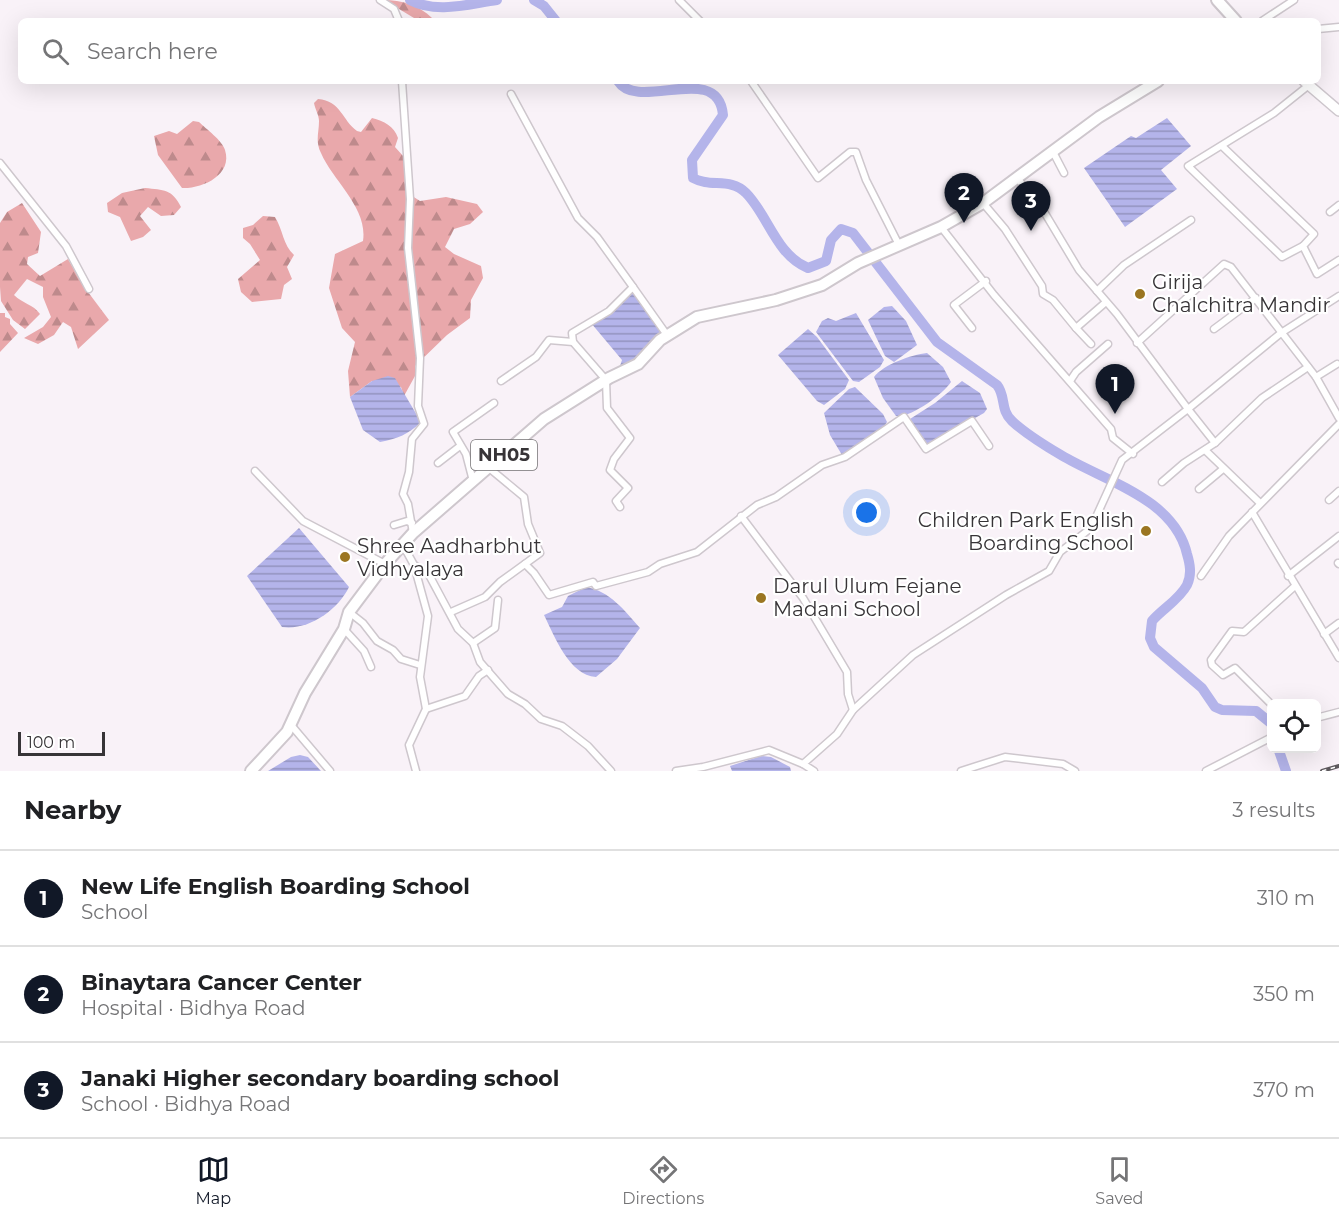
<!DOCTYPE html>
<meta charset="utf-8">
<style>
body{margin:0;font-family:Montserrat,sans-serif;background:#f6f6f6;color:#202124}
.controls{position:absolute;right:18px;bottom:18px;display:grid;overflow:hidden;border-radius:9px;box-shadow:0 6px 24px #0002}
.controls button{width:54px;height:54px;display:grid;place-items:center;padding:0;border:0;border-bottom:2px solid #e0e0e0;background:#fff;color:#202124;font:30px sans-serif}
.scale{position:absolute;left:18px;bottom:15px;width:87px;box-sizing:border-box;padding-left:6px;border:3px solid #373437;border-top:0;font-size:16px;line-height:21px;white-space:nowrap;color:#373437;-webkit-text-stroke:4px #fff;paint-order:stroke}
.you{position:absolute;left:867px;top:513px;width:21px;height:21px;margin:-15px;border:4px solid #fff;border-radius:50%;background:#1a73e8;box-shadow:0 0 0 9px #1a73e833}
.badge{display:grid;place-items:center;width:39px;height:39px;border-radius:50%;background:#111827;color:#fff;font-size:20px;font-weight:700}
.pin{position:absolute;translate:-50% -50px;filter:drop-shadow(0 2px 3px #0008)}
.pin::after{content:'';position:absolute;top:32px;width:21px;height:18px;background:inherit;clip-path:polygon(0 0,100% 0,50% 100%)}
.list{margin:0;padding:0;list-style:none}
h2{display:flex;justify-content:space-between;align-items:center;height:78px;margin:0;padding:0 24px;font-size:26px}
h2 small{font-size:20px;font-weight:400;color:#757577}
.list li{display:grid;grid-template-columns:39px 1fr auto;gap:18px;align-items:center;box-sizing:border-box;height:96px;padding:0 24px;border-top:2px solid #e0e0e0}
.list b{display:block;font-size:22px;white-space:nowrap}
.list p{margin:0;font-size:20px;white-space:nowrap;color:#757577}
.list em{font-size:20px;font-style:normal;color:#757577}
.icon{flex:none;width:33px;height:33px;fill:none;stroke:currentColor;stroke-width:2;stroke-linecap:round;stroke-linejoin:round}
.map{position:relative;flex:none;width:1339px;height:771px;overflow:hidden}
.search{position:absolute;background:#fff;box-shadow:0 6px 24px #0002;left:18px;right:18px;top:18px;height:66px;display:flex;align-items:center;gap:15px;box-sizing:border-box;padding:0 21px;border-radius:9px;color:#757577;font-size:22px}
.sheet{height:366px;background:#fff}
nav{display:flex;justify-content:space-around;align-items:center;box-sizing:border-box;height:84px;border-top:2px solid #e0e0e0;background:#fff;font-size:16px;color:#757577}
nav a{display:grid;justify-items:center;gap:3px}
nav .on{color:#111827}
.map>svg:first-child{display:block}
.forest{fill:url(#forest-firs)}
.water{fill:url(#water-rules)}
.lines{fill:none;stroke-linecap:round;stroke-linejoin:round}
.river{stroke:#b4b4ea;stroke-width:10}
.minor-casing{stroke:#cec7cd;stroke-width:9}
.secondary-casing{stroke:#cec7cd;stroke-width:12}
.primary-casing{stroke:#cec7cd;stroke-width:14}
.minor{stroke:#fff;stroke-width:6}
.secondary{stroke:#fff;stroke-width:9}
.primary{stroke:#fff;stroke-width:10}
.rail-casing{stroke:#5d595d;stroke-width:4}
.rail{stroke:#fff;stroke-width:1.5;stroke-dasharray:4.5;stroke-linecap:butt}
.poi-dot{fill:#9b7622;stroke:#fff;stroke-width:2}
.labels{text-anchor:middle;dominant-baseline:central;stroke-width:4.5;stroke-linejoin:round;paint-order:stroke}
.shield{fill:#fff;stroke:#737173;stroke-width:1.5}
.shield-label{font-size:18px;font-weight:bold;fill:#373437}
.poi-label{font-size:20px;fill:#373437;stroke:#fff;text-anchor:start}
</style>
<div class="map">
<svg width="1339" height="771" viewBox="0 0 1339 771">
<defs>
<pattern id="forest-firs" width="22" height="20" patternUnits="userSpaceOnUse" patternTransform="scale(1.5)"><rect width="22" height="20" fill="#e9a8ab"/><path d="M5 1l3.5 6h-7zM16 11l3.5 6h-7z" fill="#be8a8c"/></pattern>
<pattern id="water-rules" width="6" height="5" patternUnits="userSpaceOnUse" patternTransform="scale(1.5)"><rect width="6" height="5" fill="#b4b4ea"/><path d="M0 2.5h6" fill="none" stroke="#9393be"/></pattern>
</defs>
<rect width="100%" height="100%" fill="#f9f2f8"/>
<!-- forest -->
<g class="forest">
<path d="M384 0C401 0 419 5 432 18L431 21H419Z"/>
<path d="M318 99C341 101 342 120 357 131L361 132 372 118C384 121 394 126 398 138L395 147 404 157 406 192 420 201 446 197 477 204 483 212 470 224 454 229 445 247 454 254 481 266 483 278 471 300 470 318 447 335 415 366V376L404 396 401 387 372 381 350 397 348 371 355 342 342 328 329 288 335 254 363 241C368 208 333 181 321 153 315 141 319 133 319 121 319 115 315 109 314 103Z"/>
<path d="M193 121 199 122C206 129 222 140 225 150 233 175 202 189 182 188L158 155 154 136 169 131 177 134Z"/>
<path d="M145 188C164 190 172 189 181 207L174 215 161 216 148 207 140 216 151 230 143 237 131 241 120 217 108 212 107 203 122 193Z"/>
<path d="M22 203 41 232 38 253 28 257 27 264 40 276 68 259 85 288 109 320 78 349 71 327 63 322 54 335 38 344 24 338 43 327 51 317 43 297V287L27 279 14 295C23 304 33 304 40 314L25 329 13 320 1 301 0 287V223L7 212Z"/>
<path d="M263 216 275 217C283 230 283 245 294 255L287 267 292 279 284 285 281 299 252 302 241 292 238 279 260 260 250 244 243 238V228L253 225Z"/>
<path d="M0 313H5V317L10 319V324L18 333 0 352Z"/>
</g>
<!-- water -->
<g class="water">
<path d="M1167 118 1191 146 1161 170 1177 189 1125 227 1084 168 1131 136 1136 138Z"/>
<path d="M633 292 660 328 661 334 640 360 620 366 622 360 591 323Z"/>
<path d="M892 306 906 321 917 345 894 362 885 356 868 320 884 307Z"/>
<path d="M856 313 884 360 880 367 859 382 853 381 816 332 822 321 828 318 836 321Z"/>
<path d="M808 329 817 337 849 380 845 389 824 405 817 401 778 355Z"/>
<path d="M927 353 943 367 951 382C943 394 911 418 896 416L883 398 874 377C884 364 911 355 927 353Z"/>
<path d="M388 376 395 378 421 422C409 434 397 439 380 442L363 430 350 397 372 381Z"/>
<path d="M962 381 980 393 987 409 984 413 925 446 910 419 935 403Z"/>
<path d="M855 387 883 414 887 422 883 428 842 455 830 435 824 413 849 389Z"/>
<path d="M299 528 349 587C338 610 308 631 282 627L247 576Z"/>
<path d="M586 587C610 591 625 611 640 628L617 659 596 677C569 675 555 637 544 615L562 607 568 596Z"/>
<path d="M300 755 308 757 321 771H268L291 757Z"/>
<path d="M761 756 771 757 790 767 791 771H732L730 766Z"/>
</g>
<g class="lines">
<!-- river -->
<g class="river">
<path d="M410 0C437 14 468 4 497 0"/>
<path d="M534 0 544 6 556 21"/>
<path d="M618 81C638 113 718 60 723 115L692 160 693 178C711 188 730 177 746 193 768 215 776 255 808 268L826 261 831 240 841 229 853 233 937 342 997 385C1006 396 1000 410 1012 421 1026 434 1044 445 1061 455 1104 481 1174 498 1187 554 1190 564 1192 574 1187 585 1179 600 1162 609 1152 621L1150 638 1154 647 1202 688 1215 707 1222 710 1256 711 1272 724"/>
<path d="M1278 748 1286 771"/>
</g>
<!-- minor casing -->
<g class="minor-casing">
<g id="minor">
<path d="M380 0 394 9 399 21"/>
<path d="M679 0 700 21"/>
<path d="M1262 21 1294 0"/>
<path d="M1318 29 1339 27"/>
<path d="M402 81 410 199 408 248 420 358 418 406 424 424 412 439 409 472 403 494 408 504 413 533"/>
<path d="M751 81 818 178 850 152H856L866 180 899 245"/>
<path d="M511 94 578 218 597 237 633 287"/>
<path d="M1222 146 1314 234 1303 246 1317 274 1339 260"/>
<path d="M1052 150 1064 173"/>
<path d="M0 163 66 246 89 289"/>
<path d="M1016 177 1040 205 1079 270 1117 314 1188 409 1281 333 1339 296"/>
<path d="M983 203 1005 229 1042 286 1043 294 1053 300 1076 328 1106 302"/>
<path d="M1330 212 1339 205"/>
<path d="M941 227 994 295 1111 429 1113 438 1133 454"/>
<path d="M1303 246 1282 257 1188 166 1274 113 1309 85"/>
<path d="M1097 291 1124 265 1191 220"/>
<path d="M972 328 954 305 986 281"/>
<path d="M1076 328 1091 344"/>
<path d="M1214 329 1256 298"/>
<path d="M1137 343 1224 264 1231 267 1316 377 1339 418"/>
<path d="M1316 377 1337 364"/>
<path d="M501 381 536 357 549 340 573 342"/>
<path d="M1070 381 1076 372 1108 344"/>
<path d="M1205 450 1260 503"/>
<path d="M438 463 460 446"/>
<path d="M255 471 303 521 385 564"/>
<path d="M473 481 466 454 453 432 494 403"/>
<path d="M1162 482 1184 463 1215 443 1262 398 1308 367"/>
<path d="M1199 489 1223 469"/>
<path d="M1329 500 1339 491"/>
<path d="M620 507 616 501 628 488 610 470 614 459 630 438 607 408 606 380 573 342 572 333 609 311 633 287 667 335"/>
<path d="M1252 512 1339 658"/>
<path d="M741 516 803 598 847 672 848 694 853 710"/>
<path d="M394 525 407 521 412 523"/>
<path d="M403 545 414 565 428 616 420 677 426 709 409 745 416 771"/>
<path d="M1338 563 1339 564"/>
<path d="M525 564 534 573 549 595 593 582 596 586 648 572 660 564 697 552 757 505 776 497 822 465 845 457 904 417 926 449 972 421 989 446"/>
<path d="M414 565 428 573 458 629 473 643 480 662 508 694 525 704 541 719 562 726 588 746 611 771"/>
<path d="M1201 576 1229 536 1339 424"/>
<path d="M1288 576 1339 536"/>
<path d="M349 612 363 623 377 641 393 650 401 659 420 665"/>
<path d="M451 612 485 597 500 582 540 553 528 524 524 497 489 468"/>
<path d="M344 629 364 651 371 667"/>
<path d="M1324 634 1339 623"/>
<path d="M473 643 495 628 498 600"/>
<path d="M1272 705 1235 668 1223 675 1212 665 1211 660 1232 631 1244 632 1295 586"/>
<path d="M426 709 465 696 479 676 488 670"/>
<path d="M1316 718 1339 712"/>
<path d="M291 725 330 771"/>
<path d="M676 771 703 767 769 750 803 764"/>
<path d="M814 771 803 764 837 734 853 710 913 655 1006 595 1049 571 1060 552 1091 528 1122 460 1188 409 1215 443"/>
<path d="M961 771 1005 757 1063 764 1075 771"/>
<path d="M1206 771 1272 737"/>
</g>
</g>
<!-- secondary casing -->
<g class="secondary-casing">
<path id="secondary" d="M1304 81 1339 111"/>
</g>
<!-- primary casing -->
<g class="primary-casing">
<g id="primary">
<path d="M1217 0 1236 21"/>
<path d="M251 771 287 732 305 693 344 629 349 612 385 564 413 533 544 419 609 378 638 364 660 340 697 317 776 300 822 285 858 263 941 227 983 203 1099 117 1158 81"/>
</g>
</g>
<!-- minor -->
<use href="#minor" class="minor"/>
<!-- secondary -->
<use href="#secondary" class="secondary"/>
<!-- primary -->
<use href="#primary" class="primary"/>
<!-- rail casing -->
<g class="rail-casing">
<path id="rail" d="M1322 771 1339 766"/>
</g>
<!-- rail -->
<use href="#rail" class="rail"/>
</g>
<!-- markers -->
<g class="poi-dot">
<circle cx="1140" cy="294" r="6"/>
<circle cx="1146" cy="531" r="6"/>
<circle cx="345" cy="557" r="6"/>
<circle cx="761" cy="598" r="6"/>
</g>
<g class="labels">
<!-- shield labels -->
<rect class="shield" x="471" y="440" width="66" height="30" rx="4.5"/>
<g class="shield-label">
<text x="504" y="455">NH05</text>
</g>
<!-- poi labels -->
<g class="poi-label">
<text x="1152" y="282">Girija<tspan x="1152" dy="23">Chalchitra Mandir</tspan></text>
<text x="1134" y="520" text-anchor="end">Children Park English<tspan x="1134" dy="23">Boarding School</tspan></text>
<text x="357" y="546">Shree Aadharbhut<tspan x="357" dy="23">Vidhyalaya</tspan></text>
<text x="773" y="586">Darul Ulum Fejane<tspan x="773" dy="23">Madani School</tspan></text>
</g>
</g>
</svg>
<div class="controls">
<button><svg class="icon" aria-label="locate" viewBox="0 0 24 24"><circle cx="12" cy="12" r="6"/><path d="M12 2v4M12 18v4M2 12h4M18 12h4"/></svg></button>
</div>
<div class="scale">100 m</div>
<div class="you"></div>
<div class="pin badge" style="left:1115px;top:414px">1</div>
<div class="pin badge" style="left:964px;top:223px">2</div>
<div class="pin badge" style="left:1031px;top:231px">3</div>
<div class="search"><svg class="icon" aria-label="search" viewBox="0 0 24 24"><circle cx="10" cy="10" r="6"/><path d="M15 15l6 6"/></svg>Search here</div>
</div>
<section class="sheet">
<h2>Nearby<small>3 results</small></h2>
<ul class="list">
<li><span class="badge">1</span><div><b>New Life English Boarding School</b><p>School</p></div><em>310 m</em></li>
<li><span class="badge">2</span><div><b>Binaytara Cancer Center</b><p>Hospital · Bidhya Road</p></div><em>350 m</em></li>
<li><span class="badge">3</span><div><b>Janaki Higher secondary boarding school</b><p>School · Bidhya Road</p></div><em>370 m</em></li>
</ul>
</section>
<nav>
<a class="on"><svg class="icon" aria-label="map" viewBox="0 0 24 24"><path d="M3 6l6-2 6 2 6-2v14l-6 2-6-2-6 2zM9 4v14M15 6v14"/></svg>Map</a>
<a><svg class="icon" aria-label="directions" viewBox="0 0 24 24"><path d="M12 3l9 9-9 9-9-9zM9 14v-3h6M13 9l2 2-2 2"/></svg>Directions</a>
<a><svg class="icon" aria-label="saved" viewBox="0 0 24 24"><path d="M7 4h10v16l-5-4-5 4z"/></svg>Saved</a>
</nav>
